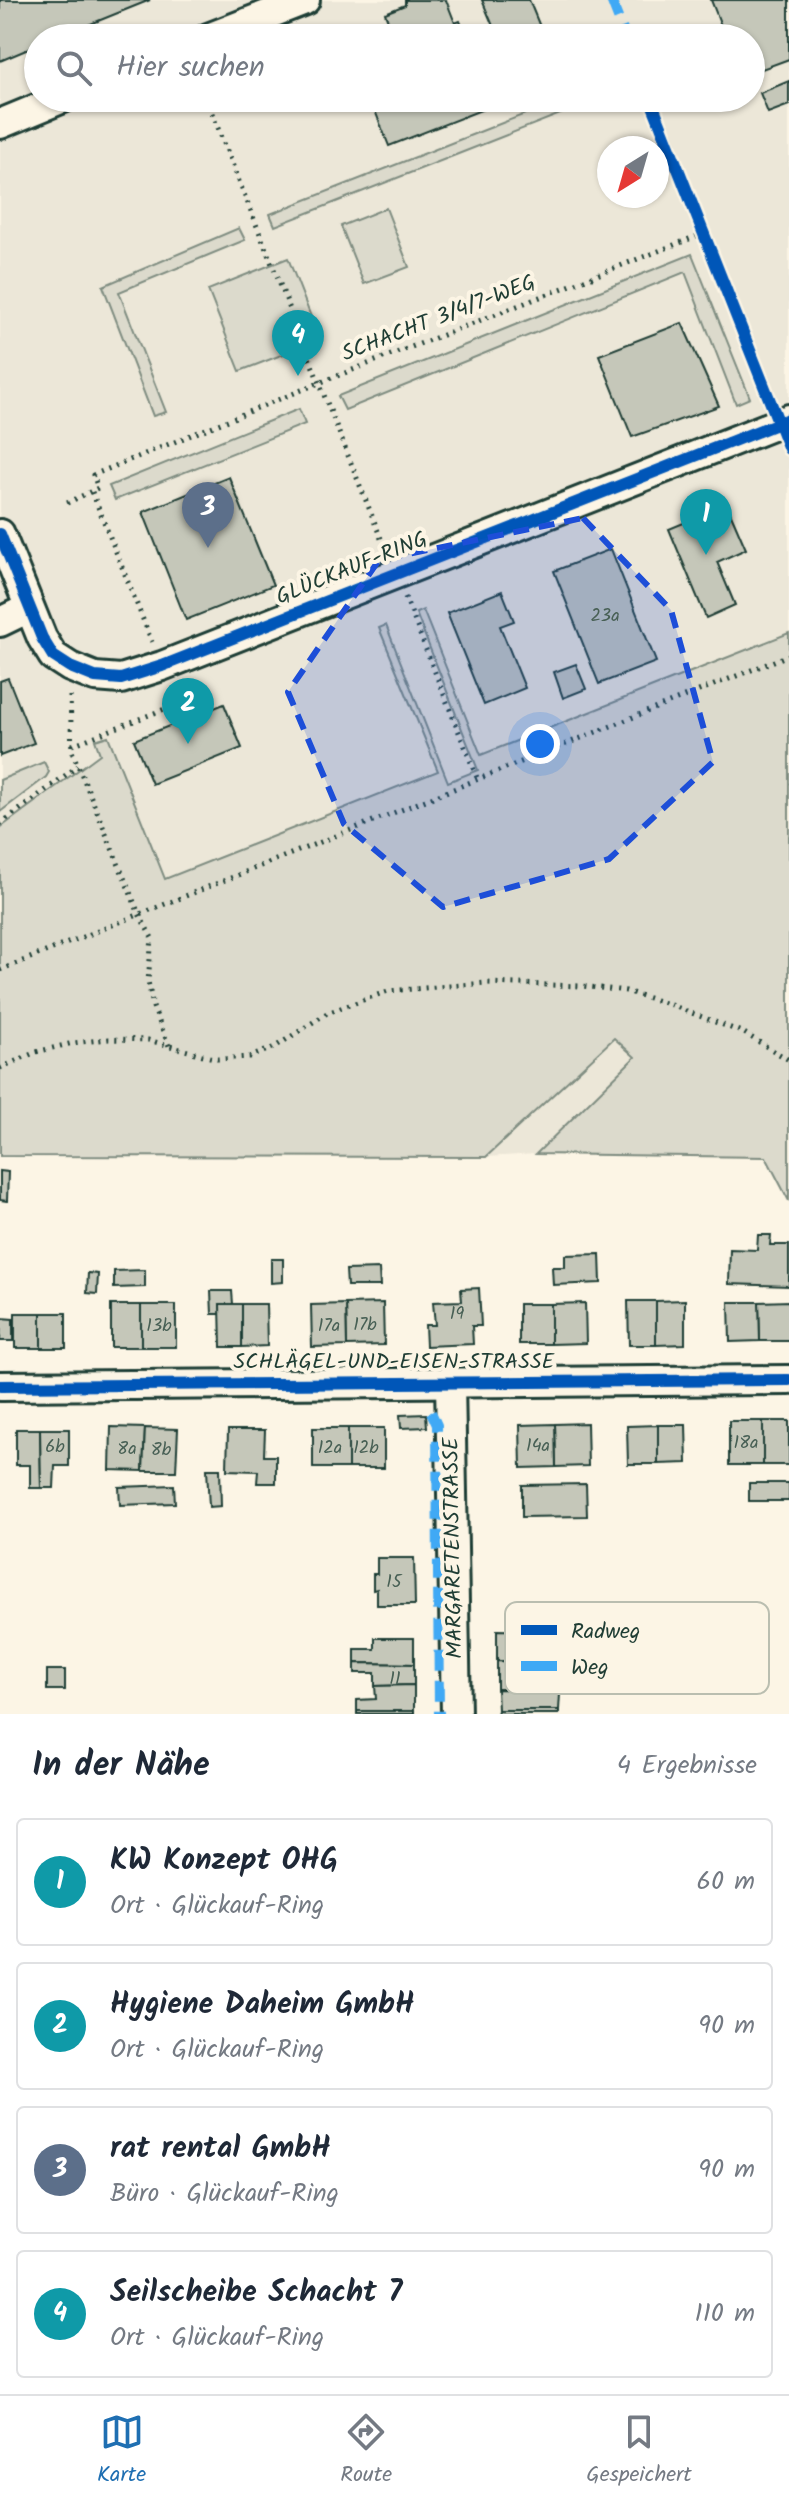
<!DOCTYPE html>
<html lang="de">
<meta charset="utf-8">
<style>
body{margin:0;font-family:Kalam,sans-serif;background:#f2f2f3;color:#1f2937}
.compass{position:absolute;left:597px;top:136px;width:72px;height:72px;border-radius:50%;background:#fff;box-shadow:0 2px 6px #0004;rotate:217deg}
.you{position:absolute;left:540px;top:744px;width:28px;height:28px;margin:-20px;border:6px solid #fff;border-radius:50%;background:#1a73e8;box-shadow:0 0 0 12px #1a73e833}
.badge{display:grid;place-items:center;width:52px;height:52px;border-radius:50%;background:#1f6fb2;color:#fff;font-size:26px;font-weight:700}
.pin{position:absolute;translate:-50% -66px;filter:drop-shadow(0 2px 4px #0008)}
.pin::after{content:'';position:absolute;top:42px;width:28px;height:24px;background:inherit;clip-path:polygon(0 0,100% 0,50% 100%)}
.list{margin:0;padding:0;list-style:none}
h2{display:flex;justify-content:space-between;align-items:center;height:104px;margin:0;padding:0 32px;font-size:34px}
h2 small{font-size:26px;font-weight:400;color:#747a83}
.list li{display:grid;grid-template-columns:52px 1fr auto;gap:24px;align-items:center;box-sizing:border-box;height:128px;margin:0 16px 16px;padding:0 16px;border:2px solid #e0e1e3;border-radius:8px}
.list b{display:block;font-size:30px;white-space:nowrap}
.list p{margin:0;font-size:26px;white-space:nowrap;color:#747a83}
.list em{font-size:26px;font-style:normal;color:#747a83}
.icon{flex:none;width:44px;height:44px;fill:none;stroke:currentColor;stroke-width:2;stroke-linecap:round;stroke-linejoin:round}
.map{position:relative;flex:none;width:789px;height:1714px;overflow:hidden}
.search{position:absolute;background:#fff;box-shadow:0 2px 6px #0004;left:24px;right:24px;top:24px;height:88px;display:flex;align-items:center;gap:20px;box-sizing:border-box;padding:0 28px;border-radius:44px;color:#747a83;font-size:30px}
.sheet{height:680px;background:#fff}
nav{display:flex;justify-content:space-around;align-items:center;box-sizing:border-box;height:112px;border-top:2px solid #e0e1e3;background:#fff;font-size:22px;color:#747a83}
nav a{display:grid;justify-items:center;gap:4px}
nav .on{color:#1f6fb2}
.map>svg:first-child{display:block}
.built{fill:#ece7d8;fill-rule:evenodd}
.green{fill:#dcdacc;stroke:#7e8c80;stroke-width:2}
.building{fill:#c5c7b9;stroke:#1f3d34;stroke-width:2}
.lines{fill:none;stroke-linecap:round;stroke-linejoin:round}
.minor-casing{stroke:#1f3d34;stroke-width:34}
.path{stroke:#1f3d34;stroke-width:5;stroke-dasharray:2 6;stroke-linecap:butt}
.minor{stroke:#fcf5e5;stroke-width:28}
.quiet{stroke:#3fa9f5;stroke-width:10;stroke-dasharray:20 10;stroke-linecap:butt}
.cycleway-casing{stroke:#fcf5e5;stroke-width:17}
.cycleway{stroke:#0057b8;stroke-width:12}
.marked{fill:#1d4ed8;fill-opacity:0.2;stroke:#1d4ed8;stroke-width:6;stroke-dasharray:16 10;stroke-linejoin:round}
.labels{text-anchor:middle;dominant-baseline:central;stroke-width:8;stroke-linejoin:round;paint-order:stroke}
.number-label{font-size:18px;fill:#486055}
.street-label{font-size:22px;fill:#1f3d34;stroke:#fcf5e5}
.key{fill:#fcf5e5;stroke:#babeb0;stroke-width:2}
.key-label{font-size:22px;fill:#1f3d34}
</style>
<div class="map">
<svg width="789" height="1714" viewBox="0 0 789 1714">
<rect width="100%" height="100%" fill="#fcf5e5"/>
<filter id="ink" filterUnits="userSpaceOnUse"><feTurbulence type="fractalNoise" baseFrequency=".0125" numOctaves="2"/><feDisplacementMap in="SourceGraphic" scale="16" xChannelSelector="R" yChannelSelector="G"/><feConvolveMatrix kernelMatrix="1 2 1 2 8 2 1 2 1" color-interpolation-filters="sRGB"/></filter>
<g filter="url(#ink)">
<!-- built -->
<path class="built" d="M0 0H789V1201L766 1157 536 1154 486 1157 0 1156ZM38 38H751V98H38ZM609 148H657V196H609Z"/>
<!-- green -->
<g class="green">
<path d="M566 98H601L275 226 270 214Z"/>
<path d="M386 208 409 267 364 284 341 226Z"/>
<path d="M239 228 245 240 119 292 166 412 153 416 103 286Z"/>
<path d="M692 254 750 398 736 404 685 272 345 410 338 396Z"/>
<path d="M288 258 320 340 240 371 208 290Z"/>
<path d="M299 409 305 424 115 500 109 486Z"/>
<path d="M423 610 481 755 789 633V1201L766 1157 536 1154 635 1057 614 1038 486 1157 0 1156V828L100 754 95 740 108 736 165 879 438 771 379 628 386 625 448 782 478 770 416 613Z"/>
<path d="M44 762 49 772 46 777 0 812V780Z"/>
</g>
<!-- building -->
<g class="building">
<path d="M0 0H150L56 38H38V45L0 61Z"/>
<path d="M446 0 455 23 460 21 467 38H395L385 13 405 5V0Z"/>
<path d="M482 0H529L543 34 535 38H498Z"/>
<path d="M711 0H789V59L751 73V38H726Z"/>
<path d="M789 81V105L768 113 760 93Z"/>
<path d="M370 98H491L494 105 389 146Z"/>
<path d="M682 323 719 406 632 437 599 355Z"/>
<path d="M229 477 273 585 186 620 143 512Z"/>
<path d="M727 505 746 549 717 562 735 605 706 618 669 529Z"/>
<path d="M611 549 656 662 599 684 554 571Z"/>
<path d="M502 591 514 621 500 626 525 688 484 705 447 613Z"/>
<path d="M576 664 586 689 563 698 554 672Z"/>
<path d="M8 678 34 743 0 756V681Z"/>
<path d="M224 704 242 748 152 784 134 740Z"/>
<path d="M0 1171 8 1172 7 1201 0 1200Z"/>
<path d="M758 1235H771L770 1245H789V1286L729 1284 730 1249 757 1250Z"/>
<path d="M600 1254 601 1283 553 1285 552 1267H565V1255Z"/>
<path d="M271 1259H283V1282L271 1283Z"/>
<path d="M379 1269 380 1286H347L346 1270Z"/>
<path d="M145 1270V1287L114 1288V1271Z"/>
<path d="M88 1273 98 1274 97 1294 87 1293Z"/>
<path d="M479 1288 481 1326H472L473 1344 426 1346 425 1325H435L433 1302 462 1301 461 1289Z"/>
<path d="M211 1291H232L233 1304H220L221 1314H212Z"/>
<path d="M685 1300V1344L656 1345V1301Z"/>
<path d="M628 1301H656V1345H629Z"/>
<path d="M789 1301V1341H760L759 1302Z"/>
<path d="M729 1302H759L760 1341 730 1342Z"/>
<path d="M383 1303 384 1345 347 1346 346 1304Z"/>
<path d="M585 1303 586 1343 551 1344V1304Z"/>
<path d="M220 1304H242V1347H221Z"/>
<path d="M242 1304H266L267 1346 242 1347Z"/>
<path d="M346 1304 347 1346 312 1347 311 1305Z"/>
<rect x="519" y="1304" width="32" height="40"/>
<rect x="111" y="1305" width="30" height="42"/>
<rect x="141" y="1305" width="35" height="42"/>
<rect x="15" y="1313" width="26" height="35"/>
<rect x="41" y="1313" width="25" height="35"/>
<path d="M1 1318 13 1319V1341H0Z"/>
<path d="M426 1414 427 1427 401 1428 400 1415Z"/>
<rect x="729" y="1421" width="34" height="44"/>
<rect x="763" y="1421" width="26" height="44"/>
<path d="M587 1423 588 1466 556 1467 555 1424Z"/>
<path d="M555 1424 556 1467 521 1468 520 1425Z"/>
<path d="M658 1425V1464H628L627 1426Z"/>
<path d="M658 1425H686L687 1463 658 1464Z"/>
<path d="M111 1427 145 1428 143 1471 110 1470Z"/>
<path d="M145 1428 178 1429 176 1471H143Z"/>
<rect x="313" y="1428" width="35" height="40"/>
<rect x="348" y="1428" width="36" height="40"/>
<path d="M16 1429H40L41 1488H30V1465H16Z"/>
<path d="M40 1429H69V1466H55L54 1488H41Z"/>
<path d="M228 1430H265L264 1456H276V1483H257L258 1471 227 1470Z"/>
<path d="M207 1469H220L221 1506 209 1507Z"/>
<rect x="749" y="1483" width="40" height="18"/>
<path d="M586 1484 587 1516 522 1517V1485Z"/>
<path d="M174 1485 175 1503 120 1505 119 1487Z"/>
<path d="M377 1558H414L415 1605H377V1589L373 1590V1574H377Z"/>
<path d="M497 1630 535 1631V1649L554 1650 553 1662 497 1661Z"/>
<path d="M375 1638H414V1664L355 1663V1649H375Z"/>
<path d="M497 1661 553 1662V1671H539L538 1690 497 1689Z"/>
<path d="M355 1663 414 1664V1685L375 1686V1673H355Z"/>
<rect x="47" y="1670" width="18" height="20"/>
<path d="M414 1685V1711H357V1700L376 1699 375 1686Z"/>
<path d="M497 1689 538 1690V1693L560 1694 559 1710H498Z"/>
<path d="M498 1710H559V1714H497Z"/>
<rect x="357" y="1711" width="57" height="3"/>
</g>
<g class="lines">
<!-- minor casing -->
<g class="minor-casing">
<g id="minor">
<path d="M208 38 305 0"/>
<path d="M0 124 63 98"/>
<path d="M0 534 42 638 53 656 70 667 95 677 121 679 162 666 789 419"/>
<path d="M0 622 29 608"/>
<path d="M450 1382 456 1714"/>
<path d="M0 1386 789 1380"/>
</g>
</g>
<!-- path -->
<g class="path">
<path d="M206 98 386 551"/>
<path d="M92 492 152 642"/>
<path d="M67 503 98 488 93 475 319 383 710 231"/>
<path d="M405 597 478 780"/>
<path d="M70 696 72 751 139 914 152 938 148 981 153 1007 169 1046"/>
<path d="M72 745 175 705 169 689"/>
<path d="M0 824 78 766"/>
<path d="M0 970 789 655"/>
<path d="M0 1068 36 1052 73 1043 109 1039 148 1040 217 1059 250 1057 275 1047 327 1013 388 991 486 983 582 986 626 991 668 1004 744 1033 789 1060"/>
</g>
<!-- minor -->
<use href="#minor" class="minor"/>
<!-- quiet -->
<g class="quiet">
<path d="M611 0 626 38"/>
<path d="M431 1412 437 1425 439 1714"/>
</g>
<!-- cycleway casing -->
<g class="cycleway-casing">
<g id="cycleway">
<path d="M650 98 789 449"/>
<path d="M0 534 42 638 53 656 70 667 95 677 121 679 162 666 789 419"/>
<path d="M0 1386 789 1380"/>
</g>
</g>
<!-- cycleway -->
<use href="#cycleway" class="cycleway"/>
</g>
</g>
<!-- marked area -->
<path class="marked" d="M583 518 671 610 713 762 609 859 443 907 344 824 288 692 379 560Z"/>
<g class="labels">
<!-- number labels -->
<g class="number-label">
<text x="605" y="616">23a</text>
<text x="457" y="1314">19</text>
<text x="365" y="1325">17b</text>
<text x="159" y="1326">13b</text>
<text x="329" y="1326">17a</text>
<text x="746" y="1443">18a</text>
<text x="538" y="1446">14a</text>
<text x="55" y="1447">6b</text>
<text x="330" y="1448">12a</text>
<text x="366" y="1448">12b</text>
<text x="127" y="1449">8a</text>
<text x="161" y="1450">8b</text>
<text x="394" y="1582">15</text>
<text x="395" y="1679">11</text>
</g>
<!-- street labels -->
<g class="street-label">
<text transform="translate(439 319) rotate(-21)">SCHACHT 3/4/7-WEG</text>
<text transform="translate(352 569) rotate(-22)">GLÜCKAUF-RING</text>
<text x="394" y="1362">SCHLÄGEL-UND-EISEN-STRASSE</text>
<text transform="translate(454 1548) rotate(-91)">MARGARETENSTRASSE</text>
</g>
</g>
<!-- legend -->
<rect x="505" y="1602" width="264" height="92" rx="12" class="key"/>
<rect x="521" y="1625" width="36" height="10" fill="#0057b8"/>
<rect x="521" y="1661" width="36" height="10" fill="#3fa9f5"/>
<g class="key-label">
<text x="571" y="1638">Radweg</text>
<text x="571" y="1674">Weg</text>
</g>
</svg>
<svg class="compass" viewBox="-18 -18 36 36"><path d="M0-13l5 13h-10z" fill="#e53935"/><path d="M0 13l5-13h-10z" fill="#747a83"/></svg>
<div class="you"></div>
<div class="pin badge" style="left:706px;top:555px;background:#0f9aa8">1</div>
<div class="pin badge" style="left:188px;top:744px;background:#0f9aa8">2</div>
<div class="pin badge" style="left:208px;top:548px;background:#5c6f8a">3</div>
<div class="pin badge" style="left:298px;top:376px;background:#0f9aa8">4</div>
<div class="search"><svg class="icon" aria-label="search" viewBox="0 0 24 24"><circle cx="10" cy="10" r="6"/><path d="M15 15l6 6"/></svg>Hier suchen</div>
</div>
<section class="sheet">
<h2>In der Nähe<small>4 Ergebnisse</small></h2>
<ul class="list">
<li><span class="badge" style="background:#0f9aa8">1</span><div><b>KW Konzept OHG</b><p>Ort · Glückauf-Ring</p></div><em>60 m</em></li>
<li><span class="badge" style="background:#0f9aa8">2</span><div><b>Hygiene Daheim GmbH</b><p>Ort · Glückauf-Ring</p></div><em>90 m</em></li>
<li><span class="badge" style="background:#5c6f8a">3</span><div><b>rat rental GmbH</b><p>Büro · Glückauf-Ring</p></div><em>90 m</em></li>
<li><span class="badge" style="background:#0f9aa8">4</span><div><b>Seilscheibe Schacht 7</b><p>Ort · Glückauf-Ring</p></div><em>110 m</em></li>
</ul>
</section>
<nav>
<a class="on"><svg class="icon" aria-label="map" viewBox="0 0 24 24"><path d="M3 6l6-2 6 2 6-2v14l-6 2-6-2-6 2zM9 4v14M15 6v14"/></svg>Karte</a>
<a><svg class="icon" aria-label="directions" viewBox="0 0 24 24"><path d="M12 3l9 9-9 9-9-9zM9 14v-3h6M13 9l2 2-2 2"/></svg>Route</a>
<a><svg class="icon" aria-label="saved" viewBox="0 0 24 24"><path d="M7 4h10v16l-5-4-5 4z"/></svg>Gespeichert</a>
</nav>
